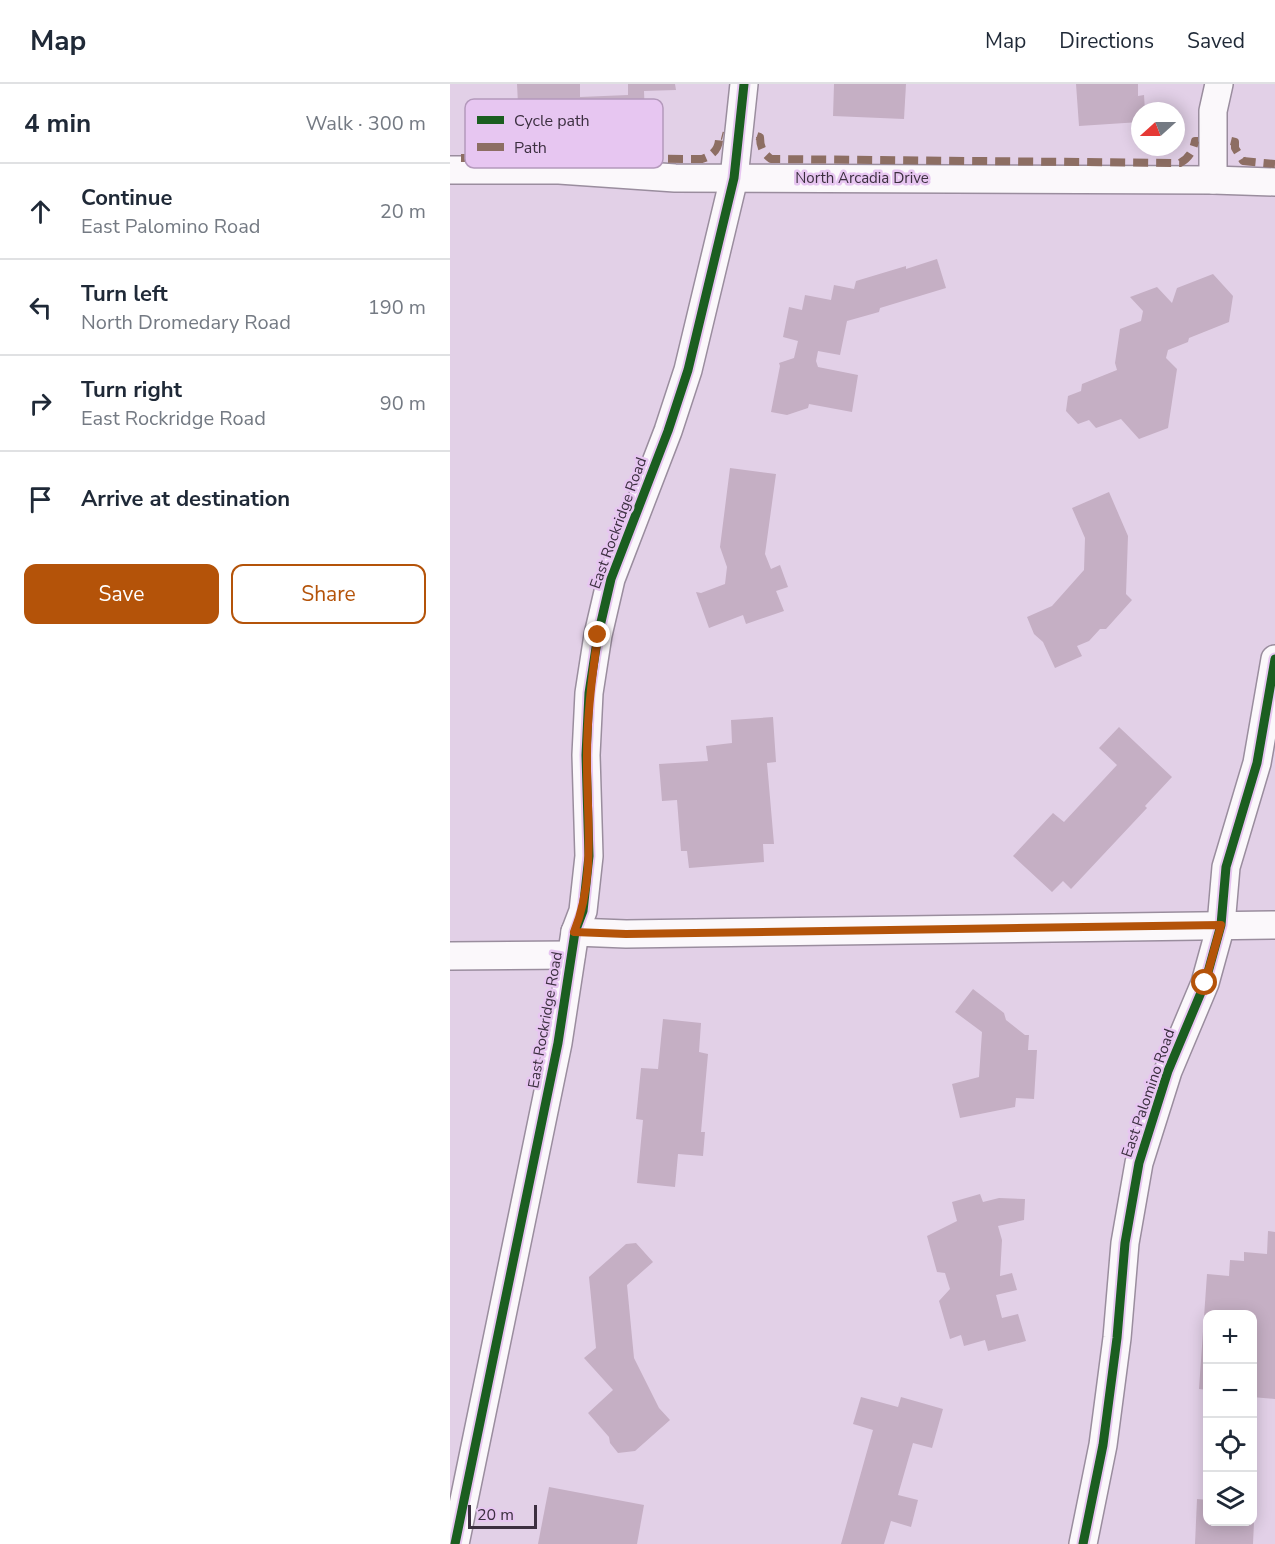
<!DOCTYPE html>
<meta charset="utf-8">
<style>
body{margin:0;font-family:"Nunito Sans",sans-serif;background:#f6f6f7;color:#1f2937}
.controls{position:absolute;right:18px;bottom:18px;display:grid;overflow:hidden;border-radius:12px;box-shadow:0 3px 15px #0003}
.controls button{width:54px;height:54px;display:grid;place-items:center;padding:0;border:0;border-bottom:2px solid #e0e1e3;background:#fff;color:#1f2937;font:30px sans-serif}
.compass{position:absolute;left:681px;top:18px;width:54px;height:54px;border-radius:50%;background:#fff;box-shadow:0 3px 15px #0003;rotate:249deg}
.scale{position:absolute;left:18px;bottom:15px;width:69px;box-sizing:border-box;padding-left:6px;border:3px solid #3c2f40;border-top:0;font-size:16px;line-height:21px;white-space:nowrap;color:#3c2f40;-webkit-text-stroke:4px #e7c6f1;paint-order:stroke}
.stop{position:absolute;width:18px;height:18px;margin:-14px;border:4px solid #b45309;border-radius:50%;background:#fff}
.stop.end{background:#b45309;border-color:#fff;box-shadow:0 2px 6px #0008}
.list{margin:0;padding:0;list-style:none}
h2{display:flex;justify-content:space-between;align-items:center;height:78px;margin:0;padding:0 24px;font-size:26px}
h2 small{font-size:20px;font-weight:400;color:#747a83}
.list li{display:grid;grid-template-columns:39px 1fr auto;gap:18px;align-items:center;box-sizing:border-box;height:96px;padding:0 24px;border-top:2px solid #e0e1e3}
.list b{display:block;font-size:22px;white-space:nowrap}
.list p{margin:0;font-size:20px;white-space:nowrap;color:#747a83}
.list em{font-size:20px;font-style:normal;color:#747a83}
.actions{display:flex;gap:12px;padding:18px 24px}
.actions a{flex:1;padding:14px 0;border:2px solid #b45309;border-radius:12px;text-align:center;font-size:21px;color:#b45309}
.actions .main{background:#b45309;color:#fff}
.icon{flex:none;width:33px;height:33px;fill:none;stroke:currentColor;stroke-width:2;stroke-linecap:round;stroke-linejoin:round}
.map{position:relative;flex:none;width:825px;height:1460px;overflow:hidden}
header{display:flex;align-items:center;gap:36px;box-sizing:border-box;height:84px;padding:0 30px;background:#fff;border-bottom:2px solid #e0e1e3}
header strong{font-size:28px}
nav{display:flex;gap:33px;margin-inline-start:auto;font-size:21px}
main{display:flex}
aside{flex:1;background:#fff}
.map>svg:first-child{display:block}
.building{fill:#c5afc4}
.lines{fill:none;stroke-linecap:round;stroke-linejoin:round}
.minor-casing{stroke:#9a8d9e;stroke-width:30}
.minor{stroke:#fbf8fb;stroke-width:27}
.quiet{stroke:#8d6e63;stroke-width:8;stroke-dasharray:15 8;stroke-linecap:butt}
.cycleway-casing{stroke:#e7c6f1;stroke-width:13}
.cycleway{stroke:#1b5e20;stroke-width:9}
.route{stroke:#b45309;stroke-width:8}
.labels{text-anchor:middle;dominant-baseline:central;stroke-width:5;stroke-linejoin:round;paint-order:stroke}
.street-label{font-size:15px;fill:#3c2f40;stroke:#e7c6f1}
.key{fill:#e7c6f1;stroke:#b499bc;stroke-width:1.5}
.key-label{font-size:16px;fill:#3c2f40}
</style>
<header>
<strong>Map</strong>
<nav><a>Map</a><a>Directions</a><a>Saved</a></nav>
</header>
<main>
<aside>
<h2>4 min<small>Walk · 300 m</small></h2>
<ul class="list">
<li><svg class="icon" aria-label="ahead" viewBox="0 0 24 24"><path d="M12 20V5M6 11l6-6 6 6"/></svg><div><b>Continue</b><p>East Palomino Road</p></div><em>20 m</em></li>
<li><svg class="icon" aria-label="left" viewBox="0 0 24 24"><path d="M17 20v-9H6M10 6l-5 5 5 5"/></svg><div><b>Turn left</b><p>North Dromedary Road</p></div><em>190 m</em></li>
<li><svg class="icon" aria-label="right" viewBox="0 0 24 24"><path d="M7 20v-9h11M14 6l5 5-5 5"/></svg><div><b>Turn right</b><p>East Rockridge Road</p></div><em>90 m</em></li>
<li><svg class="icon" aria-label="arrive" viewBox="0 0 24 24"><path d="M6 21V4h12l-3 4 3 4H6"/></svg><div><b>Arrive at destination</b></div></li>
</ul>
<div class="actions"><a class="main">Save</a><a>Share</a></div>
</aside>
<div class="map">
<svg width="825" height="1460" viewBox="0 0 825 1460">
<rect width="100%" height="100%" fill="#e2d0e7"/>
<!-- building -->
<g class="building">
<path d="M67 0H130V13L178 11V0H225L226 6 194 7 195 35 69 40Z"/>
<path d="M384 0H456L454 35 383 32Z"/>
<path d="M626 0H688V12L694 11 695 27H690V38L629 42Z"/>
<path d="M487 175 496 204 430 224 429 228 397 237 390 271 368 267 366 277 368 283 408 291 402 328 359 320 358 324 337 331 321 328 330 282 329 279 344 274 348 257 333 253 339 223 352 226 355 211 381 216 384 201 404 205 406 197 456 182V185Z"/>
<path d="M763 190 783 212 779 238 739 254 738 258 718 266 716 274 727 285 718 344 689 355 671 335 646 344 639 336 628 340 616 327 618 312 631 307 632 300 667 286 665 279 670 245 691 237 693 227 680 213 707 203 722 219 727 204Z"/>
<path d="M280 384 326 390 315 470 321 485 330 481 338 503 326 507 334 527 296 540 293 531 259 544 246 508 251 509 275 500 277 483 270 463Z"/>
<path d="M659 408 678 452 676 510 682 516 656 545H650L639 557 627 562 632 572 605 584 593 558 584 550 577 533 602 522 634 486 635 454 622 424Z"/>
<path d="M323 633 326 678 317 679 324 760H313L314 778 239 784 237 767H231L227 716 212 717 209 680 258 677 256 662 282 659 281 636Z"/>
<path d="M669 643 722 693 695 722 697 724 621 805 613 797 602 808 563 772 603 729 614 738 667 681 649 664Z"/>
<path d="M523 905 554 929 556 936 575 951H579L578 966H587L584 1015 566 1014 565 1023 510 1034 502 1000 529 993 532 948 505 928Z"/>
<path d="M213 935 251 939 249 968 258 970 251 1048H255L253 1072 228 1070 225 1103 187 1099 193 1036 186 1035 191 984 208 985Z"/>
<path d="M530 1110 533 1118 549 1114 575 1115 574 1136 548 1142 552 1156 550 1192 562 1189 567 1206 546 1211 552 1234 568 1230 576 1257 538 1267 535 1256 514 1262 511 1251 500 1255 489 1217 500 1205 495 1189 487 1188 477 1152 507 1137 502 1118Z"/>
<path d="M818 1147 825 1148V1315L802 1313V1230H758V1306L749 1305 757 1190 779 1192 780 1176 794 1177V1168L817 1170Z"/>
<path d="M186 1159 203 1178 177 1201 184 1274 209 1324 220 1336 185 1367 168 1369 160 1359 159 1353 138 1329 163 1306 134 1274 146 1264 139 1193 176 1160Z"/>
<path d="M411 1313 448 1323 451 1313 493 1325 482 1364 463 1359 448 1411 468 1416 461 1443 441 1437 434 1460H391L423 1346 403 1340Z"/>
<path d="M99 1403 194 1421 187 1460H88Z"/>
<path d="M747 1415 758 1416V1438H804L803 1460H745Z"/>
</g>
<g class="lines">
<!-- minor casing -->
<g class="minor-casing">
<g id="minor">
<path d="M0 86H109L225 94 763 96 825 98"/>
<path d="M763 96V27L769 0"/>
<path d="M125 848 176 850 825 841"/>
<path d="M0 872 121 871"/>
<path d="M5 1460 108 959 125 848 133 827 139 772 136 671 139 609 148 551 161 495 218 347 238 286 284 94 294 0"/>
<path d="M633 1460 653 1361 667 1254 675 1159 689 1079 718 987 755 899 771 841 776 783 807 679 825 575"/>
</g>
</g>
<!-- minor -->
<use href="#minor" class="minor"/>
<!-- quiet -->
<g class="quiet">
<path d="M307 52 310 53C310 63 313 69 321 75L730 79C739 74 743 67 745 57H748"/>
<path d="M781 57 785 58V64L793 77 825 80"/>
<path d="M11 74 252 75C264 71 270 64 269 51L273 52"/>
</g>
<!-- cycleway casing -->
<g class="cycleway-casing">
<g id="cycleway">
<path d="M5 1460 108 959 125 848 133 827 139 772 136 671 139 609 148 551 161 495 218 347 238 286 284 94 294 0"/>
<path d="M633 1460 653 1361 667 1254 675 1159 689 1079 718 987 755 899 771 841 776 783 807 679 825 575"/>
</g>
</g>
<!-- cycleway -->
<use href="#cycleway" class="cycleway"/>
</g>
<g class="lines">
<!-- route -->
<path class="route" d="M148 551C142 591 137 630 137 670 136 729 147 792 124 848L176 850 771 841 755 899"/>
</g>
<g class="labels">
<!-- street labels -->
<g class="street-label">
<text x="412" y="94">North Arcadia Drive</text>
<text transform="translate(168 439) rotate(-70)">East Rockridge Road</text>
<text transform="translate(95 936) rotate(-80)">East Rockridge Road</text>
<text transform="translate(698 1009) rotate(-71)">East Palomino Road</text>
</g>
</g>
<!-- legend -->
<rect x="15" y="15" width="198" height="69" rx="9" class="key"/>
<rect x="27" y="32" width="27" height="8" fill="#1b5e20"/>
<rect x="27" y="59" width="27" height="8" fill="#8d6e63"/>
<g class="key-label">
<text x="64" y="42">Cycle path</text>
<text x="64" y="69">Path</text>
</g>
</svg>
<div class="controls">
<button>+</button>
<button>−</button>
<button><svg class="icon" aria-label="locate" viewBox="0 0 24 24"><circle cx="12" cy="12" r="6"/><path d="M12 2v4M12 18v4M2 12h4M18 12h4"/></svg></button>
<button><svg class="icon" aria-label="layers" viewBox="0 0 24 24"><path d="M12 4l9 5-9 5-9-5zM3 14l9 5 9-5"/></svg></button>
</div>
<svg class="compass" viewBox="-18 -18 36 36"><path d="M0-13l5 13h-10z" fill="#e53935"/><path d="M0 13l5-13h-10z" fill="#747a83"/></svg>
<div class="scale">20 m</div>
<div class="stop" style="left:755px;top:899px"></div>
<div class="stop end" style="left:148px;top:551px"></div>
</div>
</main>
